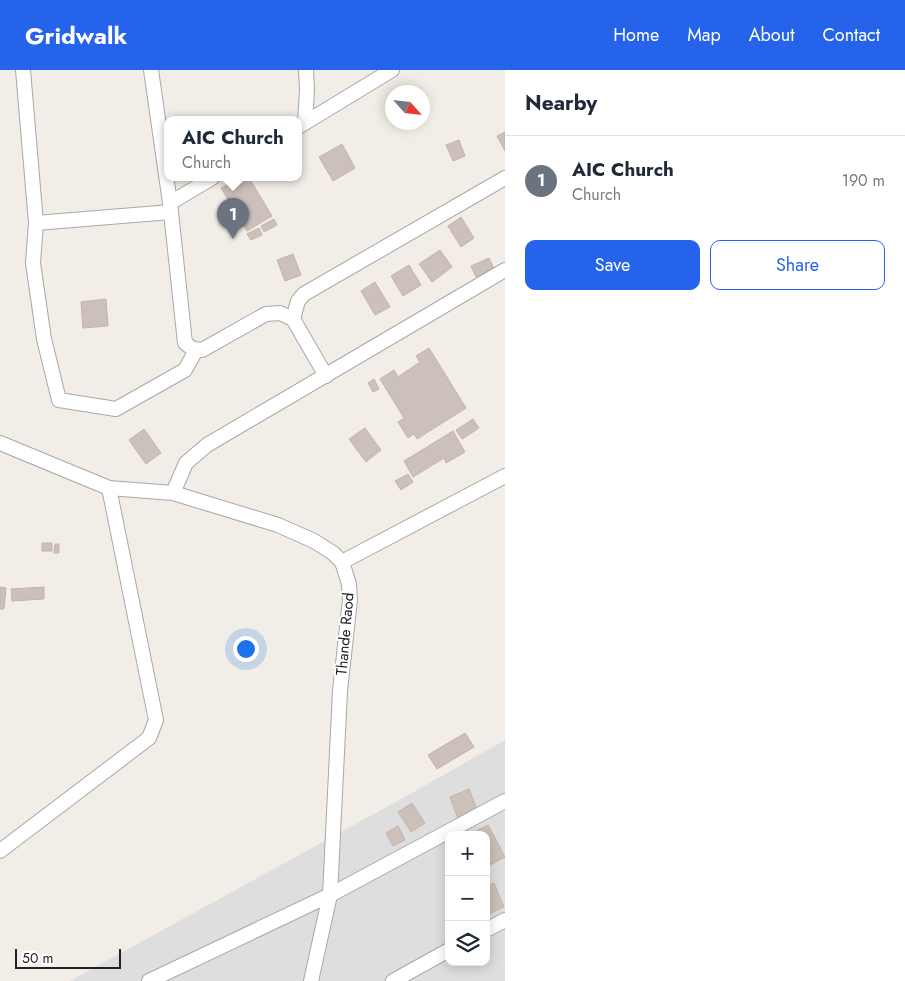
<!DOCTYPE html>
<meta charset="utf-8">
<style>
body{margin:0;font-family:Jost,sans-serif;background:#f6f6f7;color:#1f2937}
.controls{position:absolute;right:15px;bottom:15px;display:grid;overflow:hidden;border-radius:10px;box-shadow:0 2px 12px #0003}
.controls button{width:45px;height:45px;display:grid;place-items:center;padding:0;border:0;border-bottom:1px solid #e0e1e3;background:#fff;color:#1f2937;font:25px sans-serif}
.compass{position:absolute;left:385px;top:15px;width:45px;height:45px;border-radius:50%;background:#fff;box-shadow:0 2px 12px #0003;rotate:117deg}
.scale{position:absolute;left:15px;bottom:12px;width:106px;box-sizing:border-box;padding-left:5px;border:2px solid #212121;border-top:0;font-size:14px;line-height:18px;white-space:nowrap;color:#212121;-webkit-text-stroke:4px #fff;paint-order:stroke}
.you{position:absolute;left:245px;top:578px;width:18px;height:18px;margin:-12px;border:4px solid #fff;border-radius:50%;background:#1a73e8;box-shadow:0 0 0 8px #1a73e833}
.badge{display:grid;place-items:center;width:32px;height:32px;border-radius:50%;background:#2563eb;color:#fff;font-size:16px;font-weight:700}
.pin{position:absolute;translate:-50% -41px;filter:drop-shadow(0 1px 2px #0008)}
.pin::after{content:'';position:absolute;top:26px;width:18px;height:15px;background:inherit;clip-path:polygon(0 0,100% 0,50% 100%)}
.popup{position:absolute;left:164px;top:46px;width:138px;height:65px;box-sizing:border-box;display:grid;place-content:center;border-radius:10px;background:#fff;filter:drop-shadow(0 1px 4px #0005);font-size:16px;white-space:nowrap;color:#747a83}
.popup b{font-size:19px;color:#1f2937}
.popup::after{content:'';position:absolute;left:50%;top:100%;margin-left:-10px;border:10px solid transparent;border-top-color:#fff}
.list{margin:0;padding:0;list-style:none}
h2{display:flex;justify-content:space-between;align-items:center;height:65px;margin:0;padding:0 20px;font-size:21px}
h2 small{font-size:16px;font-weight:400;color:#747a83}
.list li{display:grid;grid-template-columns:32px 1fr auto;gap:15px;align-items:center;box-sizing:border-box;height:90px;padding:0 20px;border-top:1px solid #e0e1e3}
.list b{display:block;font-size:19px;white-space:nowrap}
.list p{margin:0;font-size:16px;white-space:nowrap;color:#747a83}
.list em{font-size:16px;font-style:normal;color:#747a83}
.actions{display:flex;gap:10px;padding:15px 20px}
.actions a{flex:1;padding:11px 0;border:1px solid #2563eb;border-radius:10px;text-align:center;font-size:18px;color:#2563eb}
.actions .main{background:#2563eb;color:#fff}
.icon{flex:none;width:28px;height:28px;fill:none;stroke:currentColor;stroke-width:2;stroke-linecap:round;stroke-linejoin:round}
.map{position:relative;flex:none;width:505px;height:911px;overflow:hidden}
header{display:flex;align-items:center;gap:30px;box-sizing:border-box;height:70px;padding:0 25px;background:#2563eb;color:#fff}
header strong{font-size:24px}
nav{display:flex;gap:28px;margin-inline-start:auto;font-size:18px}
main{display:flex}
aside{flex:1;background:#fff}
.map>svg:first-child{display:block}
.residential{fill:#dfdede;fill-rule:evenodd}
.building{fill:#cbc0ba;stroke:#c6b3a8}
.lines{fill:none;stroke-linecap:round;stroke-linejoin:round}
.street-casing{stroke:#a8a8a8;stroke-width:16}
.street{stroke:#fff;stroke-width:14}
.labels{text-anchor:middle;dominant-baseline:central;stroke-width:4;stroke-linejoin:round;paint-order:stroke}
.street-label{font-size:15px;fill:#212121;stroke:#fff}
</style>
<header>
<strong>Gridwalk</strong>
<nav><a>Home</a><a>Map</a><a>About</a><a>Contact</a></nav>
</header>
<main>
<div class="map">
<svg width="505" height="911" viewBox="0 0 505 911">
<rect width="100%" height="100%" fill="#f2eee7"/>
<!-- residential -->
<path class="residential" d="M505 670V911H70L412 723ZM449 765H486V892H449Z"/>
<!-- building -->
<g class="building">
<path d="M505 62V81L497 66Z"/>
<path d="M459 70 465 86 453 91 446 75Z"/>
<path d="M342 74 355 98 333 111 319 87Z"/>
<path d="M238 108H249L272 146 247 161 221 118Z"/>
<path d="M461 147 474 168 461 177 448 156Z"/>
<path d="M274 149 277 155 264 162 261 156Z"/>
<path d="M259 158 262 165 251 170 247 164Z"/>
<path d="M440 180 452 197 432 212 419 194Z"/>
<path d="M293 184 301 205 285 211 277 190Z"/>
<path d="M489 188 494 199 476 207 471 196Z"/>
<path d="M409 195 421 215 403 226 391 206Z"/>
<path d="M375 212 390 237 375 245 361 221Z"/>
<path d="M106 229 108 256 83 258 81 232Z"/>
<path d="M429 278 466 338 417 369 414 364 408 368 398 352 404 348 380 309 394 300 398 307 420 292 416 286Z"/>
<path d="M374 309 379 319 373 322 368 313Z"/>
<path d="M473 349 479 358 462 369 456 360Z"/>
<path d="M365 358 381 380 366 392 349 369Z"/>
<path d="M144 359 161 383 146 394 129 370Z"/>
<path d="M453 361 465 382 446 393 444 388 413 407 404 391Z"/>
<path d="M408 404 413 412 401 420 395 411Z"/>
<rect x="42" y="473" width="10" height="8"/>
<path d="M55 474H59V483H54Z"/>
<path d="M0 517 6 518 4 539H0Z"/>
<path d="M44 517V529L12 531 11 519Z"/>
<path d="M465 663 474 677 437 699 428 685Z"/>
<path d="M469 719 478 742 458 749 450 727Z"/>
<path d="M412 733 425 753 411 762 398 742Z"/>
<path d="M488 755 505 787 490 795 486 789V765L473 763Z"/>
<path d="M398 756 405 770 393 776 386 763Z"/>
<path d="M494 813 504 837 487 845 486 817Z"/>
</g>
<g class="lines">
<!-- street casing -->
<g class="street-casing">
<g id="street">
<path d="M23 0 36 153 171 142"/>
<path d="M151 0 170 133 185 273 193 279 202 280 266 244 280 243 293 249 326 306"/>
<path d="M305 53 307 20 306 0"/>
<path d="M298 57 392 0"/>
<path d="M170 133 212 108"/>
<path d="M36 153 33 193 44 269 59 330 116 339 185 300 196 280"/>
<path d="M293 249 298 231 304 224 505 108"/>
<path d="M0 373 109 418 173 423 278 455 314 471 333 483 342 492 349 514 350 530 340 621 330 825 311 911"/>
<path d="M173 423 186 393 207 375 505 200"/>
<path d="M342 492 505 406"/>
<path d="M0 781 149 668 156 650 109 418"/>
<path d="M486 860 505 850"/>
<path d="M149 911 330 825 505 731"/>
<path d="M393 911 449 880"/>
</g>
</g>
<!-- street -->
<use href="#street" class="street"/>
</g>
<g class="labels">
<!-- street labels -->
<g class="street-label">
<text transform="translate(345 564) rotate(-85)">Thande Raod</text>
</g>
</g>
</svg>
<div class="controls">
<button>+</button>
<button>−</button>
<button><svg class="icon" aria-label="layers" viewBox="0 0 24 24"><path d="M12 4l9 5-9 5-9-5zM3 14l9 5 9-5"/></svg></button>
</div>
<svg class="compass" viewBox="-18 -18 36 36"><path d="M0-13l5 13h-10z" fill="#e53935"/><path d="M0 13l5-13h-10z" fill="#747a83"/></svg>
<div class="scale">50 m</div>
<div class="you"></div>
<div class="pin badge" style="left:233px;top:169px;background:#6b7280">1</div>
<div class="popup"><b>AIC Church</b>Church</div>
</div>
<aside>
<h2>Nearby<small></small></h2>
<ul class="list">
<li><span class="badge" style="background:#6b7280">1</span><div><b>AIC Church</b><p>Church</p></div><em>190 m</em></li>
</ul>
<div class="actions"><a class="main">Save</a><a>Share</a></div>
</aside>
</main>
